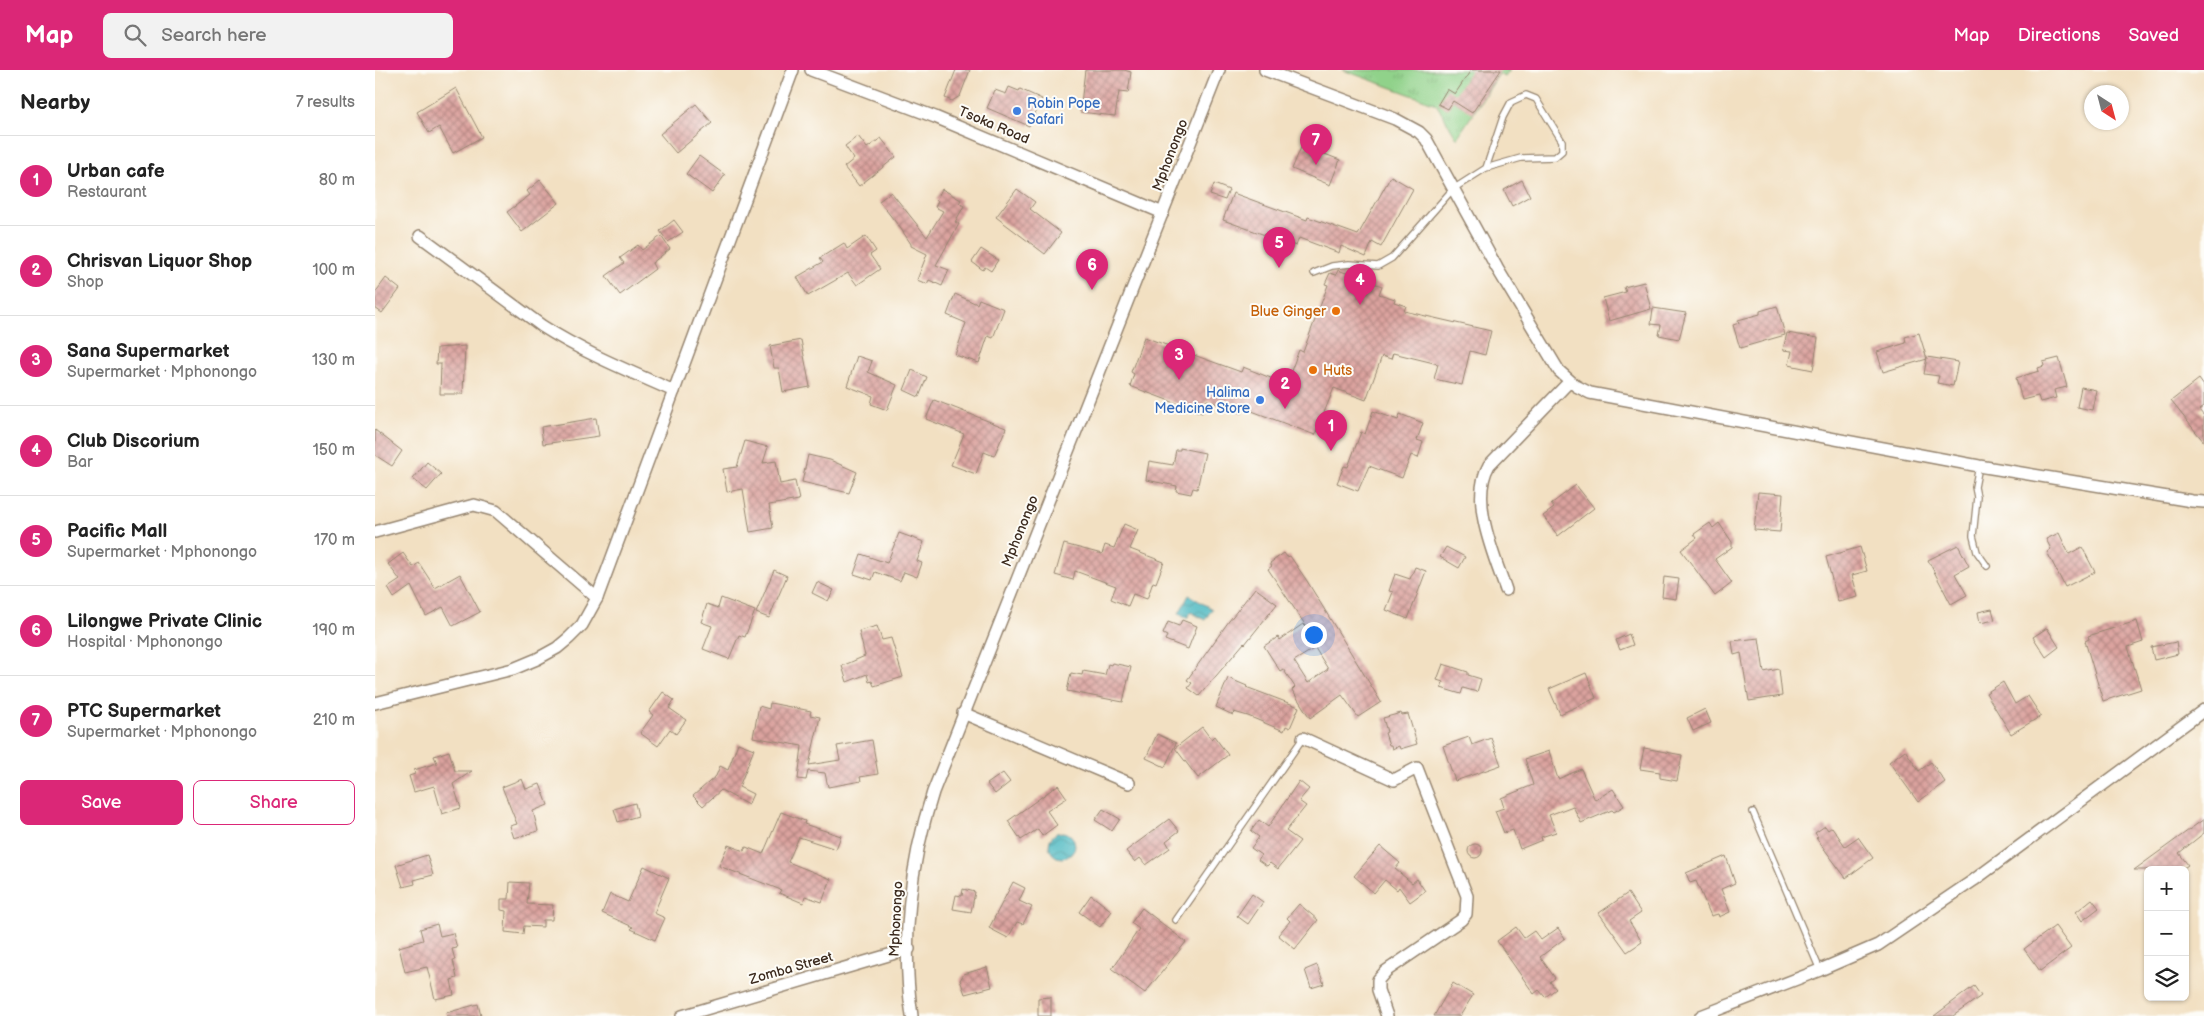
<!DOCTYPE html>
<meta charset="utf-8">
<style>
body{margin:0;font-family:"Balsamiq Sans",sans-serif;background:#f2f2f2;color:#222}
.controls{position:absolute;right:15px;bottom:15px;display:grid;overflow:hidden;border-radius:8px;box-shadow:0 1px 4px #0004}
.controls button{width:45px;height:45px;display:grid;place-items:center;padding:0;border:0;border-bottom:1px solid #e0e0e0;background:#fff;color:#222;font:25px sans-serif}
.compass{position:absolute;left:1709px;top:15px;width:45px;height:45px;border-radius:50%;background:#fff;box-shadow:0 1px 4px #0004;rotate:144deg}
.you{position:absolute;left:938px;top:564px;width:18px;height:18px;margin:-12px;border:4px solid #fff;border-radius:50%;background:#1a73e8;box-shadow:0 0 0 8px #1a73e833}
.badge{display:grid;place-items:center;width:32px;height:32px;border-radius:50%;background:#db2777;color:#fff;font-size:16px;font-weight:700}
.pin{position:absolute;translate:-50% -41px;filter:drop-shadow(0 1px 2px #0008)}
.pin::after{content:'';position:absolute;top:26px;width:18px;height:15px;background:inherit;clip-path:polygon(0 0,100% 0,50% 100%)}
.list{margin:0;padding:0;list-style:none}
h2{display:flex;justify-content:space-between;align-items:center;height:65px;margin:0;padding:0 20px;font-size:21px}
h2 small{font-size:16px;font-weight:400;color:#767676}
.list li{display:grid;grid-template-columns:32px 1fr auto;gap:15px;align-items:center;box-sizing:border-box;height:90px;padding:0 20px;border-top:1px solid #e0e0e0}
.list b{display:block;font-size:19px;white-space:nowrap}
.list p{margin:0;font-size:16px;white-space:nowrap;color:#767676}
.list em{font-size:16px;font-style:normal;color:#767676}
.actions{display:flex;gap:10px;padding:15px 20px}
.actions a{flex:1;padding:11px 0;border:1px solid #db2777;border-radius:8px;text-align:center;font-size:18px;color:#db2777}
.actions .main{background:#db2777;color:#fff}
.icon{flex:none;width:28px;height:28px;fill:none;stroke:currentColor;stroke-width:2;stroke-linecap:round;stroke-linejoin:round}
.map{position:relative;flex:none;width:1829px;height:946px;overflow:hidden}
header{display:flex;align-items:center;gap:30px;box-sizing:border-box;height:70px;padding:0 25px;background:#db2777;color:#fff}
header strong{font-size:24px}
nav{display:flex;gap:28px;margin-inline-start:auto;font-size:18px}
.search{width:350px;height:45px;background:#f2f2f2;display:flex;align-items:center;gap:12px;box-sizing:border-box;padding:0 18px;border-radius:8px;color:#767676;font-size:19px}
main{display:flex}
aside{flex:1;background:#fff}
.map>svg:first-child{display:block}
.grass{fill:url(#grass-tufts);stroke:#667e54}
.water{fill:url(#water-waves);stroke:#427170}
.building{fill:url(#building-cross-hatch);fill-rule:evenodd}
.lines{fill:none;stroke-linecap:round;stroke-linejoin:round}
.service-casing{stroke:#968570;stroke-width:8}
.minor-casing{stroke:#968570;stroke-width:14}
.service{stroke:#fff;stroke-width:5.5}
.minor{stroke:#fff;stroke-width:11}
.shop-dot{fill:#3f7fe0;stroke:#fdfcf7;stroke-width:2}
.food-dot{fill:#e8710a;stroke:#fdfcf7;stroke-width:2}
.labels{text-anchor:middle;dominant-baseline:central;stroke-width:4;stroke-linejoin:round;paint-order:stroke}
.shop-label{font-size:14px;fill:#366cbe;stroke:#fdfcf7;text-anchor:start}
.street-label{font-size:14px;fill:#3b2a1e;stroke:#fdfcf7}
.food-label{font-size:14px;fill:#c56008;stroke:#fdfcf7;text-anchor:end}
</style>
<header>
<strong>Map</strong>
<div class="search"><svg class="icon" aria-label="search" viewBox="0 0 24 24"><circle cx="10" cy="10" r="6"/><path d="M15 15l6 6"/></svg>Search here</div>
<nav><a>Map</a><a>Directions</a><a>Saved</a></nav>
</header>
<main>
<aside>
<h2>Nearby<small>7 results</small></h2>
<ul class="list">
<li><span class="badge">1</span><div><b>Urban cafe</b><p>Restaurant</p></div><em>80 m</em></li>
<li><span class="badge">2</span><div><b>Chrisvan Liquor Shop</b><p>Shop</p></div><em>100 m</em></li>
<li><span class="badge">3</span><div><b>Sana Supermarket</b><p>Supermarket · Mphonongo</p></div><em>130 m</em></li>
<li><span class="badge">4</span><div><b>Club Discorium</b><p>Bar</p></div><em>150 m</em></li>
<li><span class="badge">5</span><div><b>Pacific Mall</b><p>Supermarket · Mphonongo</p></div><em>170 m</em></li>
<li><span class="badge">6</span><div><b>Lilongwe Private Clinic</b><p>Hospital · Mphonongo</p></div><em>190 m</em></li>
<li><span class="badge">7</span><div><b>PTC Supermarket</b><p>Supermarket · Mphonongo</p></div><em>210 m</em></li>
</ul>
<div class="actions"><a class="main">Save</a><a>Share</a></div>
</aside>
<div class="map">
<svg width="1829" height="946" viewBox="0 0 1829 946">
<defs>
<pattern id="grass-tufts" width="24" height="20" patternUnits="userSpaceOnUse" patternTransform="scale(1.25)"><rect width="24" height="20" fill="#90d28a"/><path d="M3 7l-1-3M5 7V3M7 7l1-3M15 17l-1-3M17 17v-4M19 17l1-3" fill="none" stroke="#7db477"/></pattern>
<pattern id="water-waves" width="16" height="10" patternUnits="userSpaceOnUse" patternTransform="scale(1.25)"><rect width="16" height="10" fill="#49b8c1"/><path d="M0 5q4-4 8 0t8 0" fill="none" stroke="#3e969c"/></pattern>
<pattern id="building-cross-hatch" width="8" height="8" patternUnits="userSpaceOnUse" patternTransform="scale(1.25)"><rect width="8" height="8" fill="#dba39f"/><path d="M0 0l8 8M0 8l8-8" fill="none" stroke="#b38581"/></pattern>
</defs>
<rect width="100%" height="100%" fill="#fdfcf7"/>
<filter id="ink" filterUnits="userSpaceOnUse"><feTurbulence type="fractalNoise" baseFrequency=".02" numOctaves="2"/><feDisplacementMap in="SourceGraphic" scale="10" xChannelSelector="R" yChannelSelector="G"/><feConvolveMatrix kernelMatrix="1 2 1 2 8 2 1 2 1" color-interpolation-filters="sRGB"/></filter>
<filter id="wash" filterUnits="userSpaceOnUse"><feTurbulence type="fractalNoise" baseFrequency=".0096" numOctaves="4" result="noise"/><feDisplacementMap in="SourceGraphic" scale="20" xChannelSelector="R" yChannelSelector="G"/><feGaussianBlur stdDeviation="1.12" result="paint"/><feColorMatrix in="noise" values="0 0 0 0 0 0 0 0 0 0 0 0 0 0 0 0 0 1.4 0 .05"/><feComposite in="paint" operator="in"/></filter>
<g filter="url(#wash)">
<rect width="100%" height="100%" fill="#f2e0c2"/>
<!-- grass -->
<path class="grass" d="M968 0H1135L1130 7 1124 4 1082 68 1061 34Z"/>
<!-- water -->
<g class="water">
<path d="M814 525 837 539 830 550 816 542 812 548 804 543Z"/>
<circle cx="687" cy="775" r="13"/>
</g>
<g id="blocks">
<!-- building -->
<g class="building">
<path d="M581 0H595L585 26 577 31 570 28Z"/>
<path d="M710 0H749L756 2 753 23 744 22 740 46 705 42Z"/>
<path d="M1096 0H1126L1097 43 1078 31 1073 39 1063 34 1072 19 1080 24Z"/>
<path d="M634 17 644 21 645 19 667 29 654 56 612 38 620 20 631 24Z"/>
<path d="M81 18 107 67 78 83 64 57 54 63 42 42Z"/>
<path d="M321 34 337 53 301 83 285 64Z"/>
<path d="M483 66 492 78 506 68 521 87 484 116 469 97 479 89 470 76Z"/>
<path d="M927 75 965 90 955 115 917 99Z"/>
<path d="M324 86 350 105 337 123 311 104Z"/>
<path d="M1016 106 1038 119 1006 177 997 172 991 187 966 176 964 183 924 168 921 176 848 150 858 123 932 150 933 147 983 165Z"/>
<path d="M165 110 184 133 147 162 132 142 155 125 152 121Z"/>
<path d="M1147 110 1155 126 1137 136 1129 120Z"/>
<path d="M839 114 854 120 850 130 835 125Z"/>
<path d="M567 119 586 130 584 133 589 136 580 152 584 154 561 195 574 200 567 216 554 210 552 214 542 210 552 184 536 176V174L526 159 504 131 516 122 552 167 568 141 560 137 563 131 561 130Z"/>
<path d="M642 119 660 132 655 139 686 163 670 184 621 147Z"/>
<path d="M299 150 308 162 293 172 285 161Z"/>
<path d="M286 166 295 179 277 193 280 199 245 225 231 206 249 193 245 188 263 175 267 180Z"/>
<path d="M491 166 501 181 495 185 505 199 482 215 473 203 433 226 422 207 448 192 445 188 469 173 472 179Z"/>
<path d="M606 179 623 190 616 201 610 197 608 200 597 192Z"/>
<path d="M963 200 1007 216 1004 224 1020 229 1019 232 1031 236 1029 241 1116 261 1110 285 1095 281 1087 315 1059 309 1063 294 1018 283 1016 289 1007 286 991 330 959 318 940 365 869 338 867 343 832 330 827 343 755 316 759 304 756 302 769 267 866 302 868 297 911 314 924 280 928 282 953 215 950 214 955 203 961 205Z"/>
<path d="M11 208 25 219 7 243 0 238V223Z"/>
<path d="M1269 212 1276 239 1234 251 1228 228 1251 222 1249 217Z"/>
<path d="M580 224 602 234 604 229 629 239 618 268 613 266 604 293 580 285 591 253 572 245Z"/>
<path d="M1402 236 1410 265 1365 278 1358 255 1364 253 1363 250 1385 244V241Z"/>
<path d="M1278 238 1311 243 1304 269 1284 265 1286 255 1276 254Z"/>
<path d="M1412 263 1443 268 1438 300 1414 295 1417 281 1408 280Z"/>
<path d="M1544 263 1552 289 1508 302 1502 282 1531 273 1530 267Z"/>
<path d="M426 270 435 317 408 322 404 298H399L395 276Z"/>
<path d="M90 276 88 324H65L66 294H61L62 278Z"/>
<path d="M482 286 497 291 493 302 522 315 512 340 496 334 498 326 472 316Z"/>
<path d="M1552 287 1583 292 1578 316 1562 313 1564 306 1549 304Z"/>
<path d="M1684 288 1692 317 1679 320 1681 328 1665 332 1663 326 1647 330 1641 308 1664 301 1663 298 1669 296 1668 292Z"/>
<path d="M537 300 552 307 544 327 529 320Z"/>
<path d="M1824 309 1829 316V336L1824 340 1829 346V372L1796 331Z"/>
<path d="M1706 317 1721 320 1717 340 1702 337Z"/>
<path d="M559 330 631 358 619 386 609 382 601 404 576 395 589 364 551 349Z"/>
<path d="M998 341 1023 350 1025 344 1048 353 1042 370 1048 372 1043 388 1036 385 1027 408 994 396 983 421 962 413 969 396 973 397 986 362 990 364Z"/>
<path d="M221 348 224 366 168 374 166 357Z"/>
<path d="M0 360 27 381 17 396 0 385Z"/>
<path d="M370 371 393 377 388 393 401 391 405 414 420 411 424 430 394 435 398 458 375 462 368 419 352 422 348 399 362 397Z"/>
<path d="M805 378 830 383 822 419 818 418 816 424 801 421 802 416 771 410 774 391 798 395 801 380H805Z"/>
<path d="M433 385 455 390 482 402 474 423 427 412Z"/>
<path d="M52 392 66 404 52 420 38 409Z"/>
<path d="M1201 415 1219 438 1183 466 1168 446 1179 438 1176 434Z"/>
<path d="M1383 422 1408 424 1405 462 1379 460Z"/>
<path d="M1335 453 1338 458 1344 453 1357 472V477L1340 489 1357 513 1340 526 1306 480 1322 468 1319 464Z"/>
<path d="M749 454 763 460 755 479 789 492 781 513 778 512 772 529 758 524 753 536 736 529 741 516 700 501 698 510 680 505 689 474 727 484 730 475 739 478Z"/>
<path d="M524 463 549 472 542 491 547 493 542 507 529 502 525 511 500 502 497 510 479 504 486 484 512 493Z"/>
<path d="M1684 463 1694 484 1707 477 1720 502 1690 517 1672 482 1676 479 1671 469Z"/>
<path d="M1583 475 1594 496 1580 504 1592 525 1576 534 1553 490Z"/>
<path d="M1071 477 1090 487 1084 498 1065 487Z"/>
<path d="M1485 477 1492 501 1477 505 1483 527 1463 532 1451 487Z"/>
<path d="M28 483 38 497 44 493 60 518 85 504 105 542 78 556 68 537 51 546 36 516 19 528 13 518 25 510 13 494Z"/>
<path d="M909 483 912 487 915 486 932 511 1006 632 983 647 967 625 935 648 917 620 920 617 908 599 905 601 889 576 903 567 905 570 928 554 933 559 893 499 897 496 895 493ZM940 578 953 599 933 613 919 591Z"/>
<path d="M1040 497 1051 501 1033 549 1011 540 1018 522 1014 521 1020 504 1035 509Z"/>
<path d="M399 500 412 506 394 548 381 543Z"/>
<path d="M1289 507 1304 509 1301 529 1287 527Z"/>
<path d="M442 512 459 520 453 531 437 523Z"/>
<path d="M880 518 902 534 870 574 869 573 824 626 813 618 817 613 812 610 854 551Z"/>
<path d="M346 528 380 541 370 567 364 565 354 589 328 579 337 556 326 552 332 534 343 538Z"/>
<path d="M1617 539 1620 550 1605 553 1603 542Z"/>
<path d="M807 550 822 556 813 579 790 570 792 566 788 564 793 552 804 556Z"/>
<path d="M1762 551 1768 572 1753 577 1766 619 1728 631 1710 571 1714 569 1713 566Z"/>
<path d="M502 556 507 570 516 568 528 607 499 616 497 611 494 612 492 604 472 612 467 596 490 586 484 561Z"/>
<path d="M1672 558 1684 577 1671 587 1658 567Z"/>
<path d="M1254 564 1258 575 1245 580 1241 570Z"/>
<path d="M1384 568 1389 602 1404 599 1407 626 1374 631 1366 583 1359 585 1357 571Z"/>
<path d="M1801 572 1803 584 1779 590 1776 577Z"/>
<path d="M737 593 756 597 748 632 692 621 696 603 707 605 708 601 730 605 733 594 736 595Z"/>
<path d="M1068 594 1093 602V605L1106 609 1102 622 1088 618 1086 624 1066 618 1068 612 1062 610Z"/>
<path d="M1211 603 1221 628 1185 644 1174 619Z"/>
<path d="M853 608 872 616 871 617 924 637 915 658 911 656 909 661 873 646 859 642 858 645 841 637Z"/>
<path d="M1628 612 1640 634 1653 626 1666 646 1636 664 1611 623Z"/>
<path d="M288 622 299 630 294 638 311 650 301 664 295 659 283 676 265 663 278 645 274 642Z"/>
<path d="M395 633 436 641 435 645 445 647 434 695 465 690 462 676 497 670 503 704 485 707 486 711 453 717 450 703 433 701 431 710 423 709 427 676 378 667 384 636 394 639Z"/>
<path d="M1330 639 1336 653 1318 661 1312 648Z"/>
<path d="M1026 643 1027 645 1033 644 1042 674 1025 679 1024 676 1017 679 1016 675H1014L1010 663 1012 662 1008 648Z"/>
<path d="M827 657 836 669 839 666 853 685 823 708 800 678Z"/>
<path d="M782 664 801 673 790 697 771 688Z"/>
<path d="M1094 667 1097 675 1116 668 1126 695 1080 711 1068 676Z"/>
<path d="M363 673 379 679 364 717 378 724 373 735 346 720 328 736 318 726 341 706 345 696 353 700Z"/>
<path d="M1269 678 1307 685 1302 711 1285 708V702L1265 699Z"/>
<path d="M1530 680 1544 701 1556 692 1570 712 1543 732 1514 692Z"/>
<path d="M74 681 80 701H97L78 714 86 738 67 744 59 716 39 722 34 706 40 704 39 700 62 693 59 686Z"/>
<path d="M1174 681 1183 709 1206 699 1220 730 1238 719 1249 736 1239 742 1237 740 1206 753 1198 736 1174 745 1181 762 1166 767 1167 770 1145 779 1138 760 1129 763 1120 741 1129 738 1126 728 1158 715 1150 689Z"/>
<path d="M628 703 635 712 620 724 612 714Z"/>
<path d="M147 709 151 719 165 714 173 735 158 741 163 761 139 768 135 756 142 754 127 717Z"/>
<path d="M924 711 934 719 924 731 931 736 911 761 925 771 903 799 895 793 892 796 883 790 886 785 876 778 884 767 876 761 884 750 893 757Z"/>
<path d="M683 715 692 728 672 741 682 755 667 766 663 759 646 770 633 751Z"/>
<path d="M260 733 263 746 243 752 239 739Z"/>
<path d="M728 739 745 749 737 761 720 750Z"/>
<path d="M406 742 430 751 429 754 466 766 461 779 424 767 413 792 456 809 447 832 430 826 428 833 404 823 406 820 344 796 353 775 369 781 371 777 388 784Z"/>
<path d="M794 749 804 761 791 771 795 778 771 795 765 788 760 792 751 781Z"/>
<path d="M1829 749V763L1804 783 1813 795 1806 800H1759Z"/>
<path d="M1450 756 1453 760 1457 757 1470 776 1483 767 1498 788 1471 808 1441 768 1443 767 1440 763Z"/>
<circle cx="1100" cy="781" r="7"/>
<path d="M1005 776 1025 793 1020 799 1037 813 1042 809 1050 821 1035 832 1024 817 1022 820 1010 810 999 823 979 806Z"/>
<path d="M52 785 58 805 39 810 40 814 28 817 21 795Z"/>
<path d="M1351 786 1360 813 1346 819 1355 842 1344 847 1343 844 1336 846 1321 811 1315 813 1311 803Z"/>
<path d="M269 796 294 808 279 843 290 848 280 870 256 859 258 857 227 843 235 824 253 832Z"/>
<path d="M135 812 154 813 152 834 178 835 177 850H168V857L149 856 148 864 130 862 131 841 126 840V829H134Z"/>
<path d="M638 812 650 818 644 831 657 837 648 854 642 852 633 868 614 858Z"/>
<path d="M588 819 600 822 596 842 578 839 581 825 587 826Z"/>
<path d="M1253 823 1266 843 1254 851 1267 872 1252 882 1224 843Z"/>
<path d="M877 824 888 832 873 854 862 846Z"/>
<path d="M716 825 737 841 725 857 704 842Z"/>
<path d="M1717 829 1724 838 1707 851 1701 842Z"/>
<path d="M924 834 943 850 920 879 903 865 915 851 912 848Z"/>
<path d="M767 838 811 872 770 923 737 899 764 859 756 853Z"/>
<path d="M62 854 65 866 78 863 82 878 77 879 80 890H78L82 908 76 910 79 925 60 929 52 897 30 902 24 877 48 870 45 859Z"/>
<path d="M1680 856 1696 878 1665 901 1649 879Z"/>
<path d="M1141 857 1149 868 1159 861 1166 870 1183 858 1190 868 1165 887 1180 908 1175 912 1181 919 1170 927 1164 920 1159 924 1122 871Z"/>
<path d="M942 895 949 914 936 918 930 900Z"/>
<path d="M612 897 617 917 590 924 585 910 589 904Z"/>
<path d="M1078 913 1098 925 1085 946H1059Z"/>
<path d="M1599 916 1606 926 1578 946H1559Z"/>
<path d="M676 927V946H663V928Z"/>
<path d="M103 934 106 946H72L71 943Z"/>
</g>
</g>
</g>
<g filter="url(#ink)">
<use href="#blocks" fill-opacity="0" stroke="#968570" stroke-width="1"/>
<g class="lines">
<!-- service casing -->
<g class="service-casing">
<g id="service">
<path d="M939 203 957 196 974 194 1003 196 1017 188 1078 119 1111 98 1128 47 1136 32 1151 25 1161 29 1187 71V81L1180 87 1146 88 1111 98"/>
<path d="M1604 396 1600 417 1602 427 1598 466 1602 482 1612 496"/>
<path d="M1378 742 1445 900"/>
<path d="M801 850 928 668"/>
</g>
</g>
<!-- minor casing -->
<g class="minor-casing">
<g id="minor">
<path d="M436 0 560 47 788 143"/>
<path d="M890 0 1020 49 1044 62 1051 69 1122 198 1184 301 1201 316 1215 323 1604 396 1817 431 1829 432"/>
<path d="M45 166 167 256C209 283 254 301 299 321"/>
<path d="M0 462 99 435 121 441 222 528"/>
<path d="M1131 520C1119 485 1094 430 1114 395L1194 312"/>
<path d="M0 633 138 599 162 589 182 578 194 568 207 555 222 528 418 0"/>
<path d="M588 643 754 713"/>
<path d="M928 668 1019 710 1042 698 1092 826 1091 844 1086 850 1011 901 1003 910V920L1012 946"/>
<path d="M307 946 534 879"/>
<path d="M537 946C526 872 535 793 558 722L844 0"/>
<path d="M1326 946 1445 900 1503 875 1599 810 1829 640"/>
</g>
</g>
<!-- service -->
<use href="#service" class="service"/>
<!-- minor -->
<use href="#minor" class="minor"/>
</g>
</g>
<!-- markers -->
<g class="shop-dot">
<circle cx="642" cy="41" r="5"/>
<circle cx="885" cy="330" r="5"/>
</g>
<g class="food-dot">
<circle cx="961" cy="241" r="5"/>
<circle cx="938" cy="300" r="5"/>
</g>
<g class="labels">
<!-- shop labels -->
<g class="shop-label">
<text x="652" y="33">Robin Pope<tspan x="652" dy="16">Safari</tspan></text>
<text x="875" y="322" text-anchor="end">Halima<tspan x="875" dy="16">Medicine Store</tspan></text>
</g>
<!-- street labels -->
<g class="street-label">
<text transform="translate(619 55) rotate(23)">Tsoka Road</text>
<text transform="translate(795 85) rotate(-69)">Mphonongo</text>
<text transform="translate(645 461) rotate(-68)">Mphonongo</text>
<text transform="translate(521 849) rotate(-87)">Mphonongo</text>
<text transform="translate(416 898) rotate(-16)">Zomba Street</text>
</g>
<!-- food labels -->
<g class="food-label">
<text x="951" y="241">Blue Ginger</text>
<text x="948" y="300" text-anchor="start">Huts</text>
</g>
</g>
</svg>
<div class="controls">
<button>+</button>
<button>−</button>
<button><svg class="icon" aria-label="layers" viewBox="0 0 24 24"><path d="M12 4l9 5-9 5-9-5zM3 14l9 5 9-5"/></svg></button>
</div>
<svg class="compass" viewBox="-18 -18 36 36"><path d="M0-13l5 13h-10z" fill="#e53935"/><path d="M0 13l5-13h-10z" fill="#767676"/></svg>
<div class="you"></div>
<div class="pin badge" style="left:956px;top:381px">1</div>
<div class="pin badge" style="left:910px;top:339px">2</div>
<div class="pin badge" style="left:804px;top:310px">3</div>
<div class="pin badge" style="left:985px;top:235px">4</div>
<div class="pin badge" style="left:904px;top:198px">5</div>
<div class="pin badge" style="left:717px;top:220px">6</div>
<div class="pin badge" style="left:941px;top:95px">7</div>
</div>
</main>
